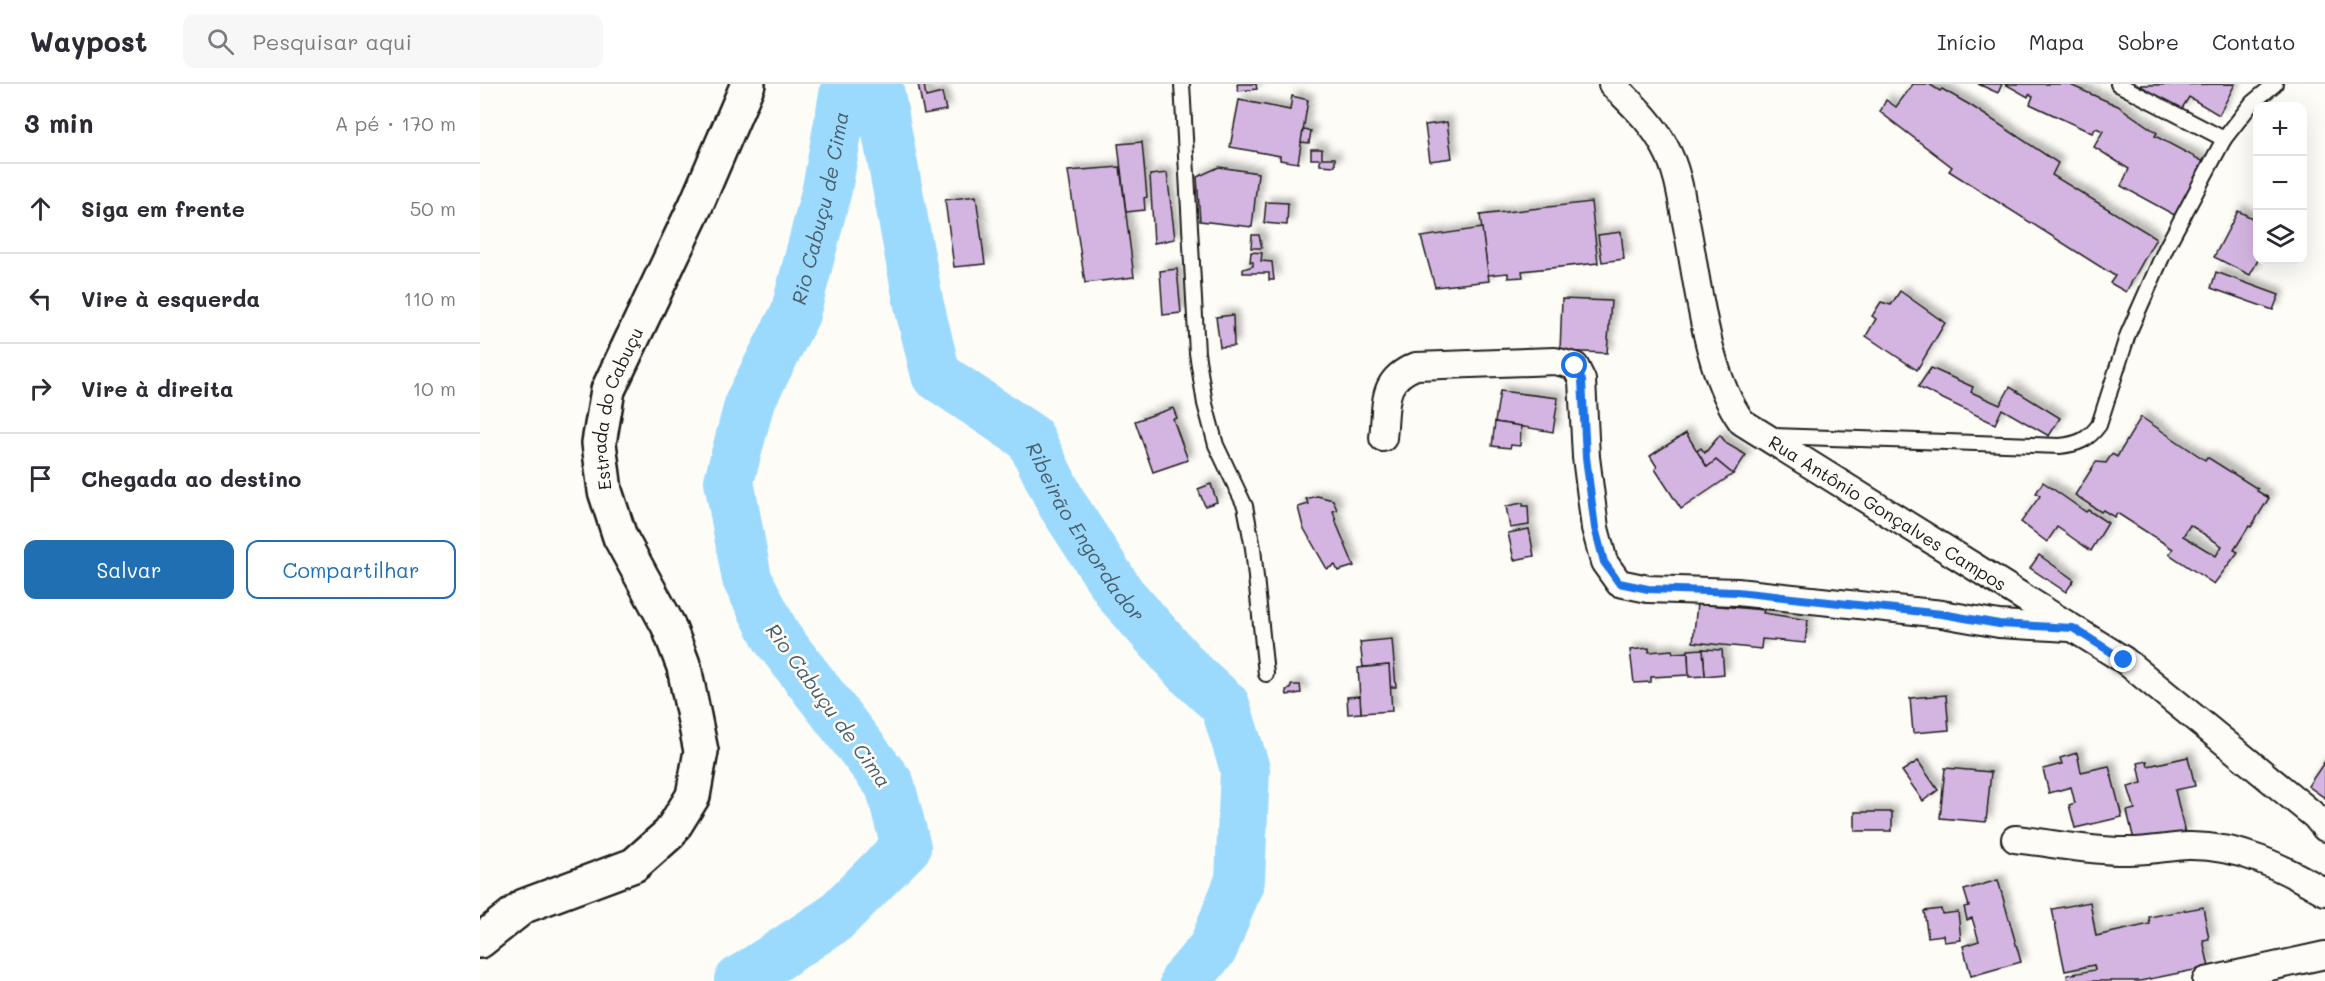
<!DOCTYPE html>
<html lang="pt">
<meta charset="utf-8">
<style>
body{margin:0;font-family:Mali,sans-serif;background:#f7f7f7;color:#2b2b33}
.controls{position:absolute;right:18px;top:18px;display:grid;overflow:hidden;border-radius:12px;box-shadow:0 6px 24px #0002}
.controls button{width:54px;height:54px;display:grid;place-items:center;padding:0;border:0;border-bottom:2px solid #e1e1e2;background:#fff;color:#2b2b33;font:30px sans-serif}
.stop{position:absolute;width:18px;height:18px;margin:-14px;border:4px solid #1a73e8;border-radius:50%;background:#fff}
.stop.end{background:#1a73e8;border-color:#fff;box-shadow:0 2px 6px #0008}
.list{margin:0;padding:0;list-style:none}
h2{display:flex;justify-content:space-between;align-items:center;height:78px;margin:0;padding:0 24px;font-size:26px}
h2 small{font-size:20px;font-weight:400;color:#7c7c81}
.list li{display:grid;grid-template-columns:39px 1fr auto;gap:18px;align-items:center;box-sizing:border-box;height:90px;padding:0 24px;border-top:2px solid #e1e1e2}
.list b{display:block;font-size:22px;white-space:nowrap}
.list em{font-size:20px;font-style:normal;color:#7c7c81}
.actions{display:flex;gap:12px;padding:18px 24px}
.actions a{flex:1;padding:14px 0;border:2px solid #1f6fb2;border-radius:12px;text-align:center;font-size:21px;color:#1f6fb2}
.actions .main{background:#1f6fb2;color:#fff}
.icon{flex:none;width:33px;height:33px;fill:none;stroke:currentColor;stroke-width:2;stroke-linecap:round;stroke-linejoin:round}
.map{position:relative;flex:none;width:1845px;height:897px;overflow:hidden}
header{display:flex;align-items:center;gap:36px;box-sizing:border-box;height:84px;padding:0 30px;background:#fff;border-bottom:2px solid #e1e1e2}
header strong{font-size:28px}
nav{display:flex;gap:33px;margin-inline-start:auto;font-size:21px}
.search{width:420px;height:54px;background:#f7f7f7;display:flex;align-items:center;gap:15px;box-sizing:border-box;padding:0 21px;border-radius:12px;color:#7c7c81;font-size:22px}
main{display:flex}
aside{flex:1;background:#fff}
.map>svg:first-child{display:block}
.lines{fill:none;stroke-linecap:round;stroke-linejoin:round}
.river{stroke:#9cdafd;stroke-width:50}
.building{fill:#d4b5e1;stroke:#1c1c1c;stroke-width:1.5;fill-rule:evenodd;filter:url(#shadow)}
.service-casing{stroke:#1c1c1c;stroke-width:18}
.minor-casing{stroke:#1c1c1c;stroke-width:30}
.secondary-casing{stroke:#1c1c1c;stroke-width:38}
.service{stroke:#fdfcf7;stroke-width:14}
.minor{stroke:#fdfcf7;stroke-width:26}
.secondary{stroke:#fdfcf7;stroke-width:33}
.route{stroke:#1a73e8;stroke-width:8}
.labels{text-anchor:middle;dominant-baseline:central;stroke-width:5;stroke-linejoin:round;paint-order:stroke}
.street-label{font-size:18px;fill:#1c1c1c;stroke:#fdfcf7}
.water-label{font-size:20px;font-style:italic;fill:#495e6b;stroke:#fdfcf7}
</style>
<header>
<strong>Waypost</strong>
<div class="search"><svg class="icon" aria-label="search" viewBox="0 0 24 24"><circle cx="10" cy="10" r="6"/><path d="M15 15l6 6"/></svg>Pesquisar aqui</div>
<nav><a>Início</a><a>Mapa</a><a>Sobre</a><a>Contato</a></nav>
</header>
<main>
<aside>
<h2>3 min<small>A pé · 170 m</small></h2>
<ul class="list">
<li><svg class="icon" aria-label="ahead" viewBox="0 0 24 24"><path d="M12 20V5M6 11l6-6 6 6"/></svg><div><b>Siga em frente</b></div><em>50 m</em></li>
<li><svg class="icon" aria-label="left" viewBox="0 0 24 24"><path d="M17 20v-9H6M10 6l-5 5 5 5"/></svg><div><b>Vire à esquerda</b></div><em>110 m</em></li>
<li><svg class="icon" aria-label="right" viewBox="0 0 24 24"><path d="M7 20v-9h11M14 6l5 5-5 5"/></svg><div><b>Vire à direita</b></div><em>10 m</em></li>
<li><svg class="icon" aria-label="arrive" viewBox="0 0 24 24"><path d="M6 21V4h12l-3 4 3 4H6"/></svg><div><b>Chegada ao destino</b></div></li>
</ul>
<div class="actions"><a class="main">Salvar</a><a>Compartilhar</a></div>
</aside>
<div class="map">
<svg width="1845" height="897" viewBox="0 0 1845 897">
<defs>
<filter id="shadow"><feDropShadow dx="5.5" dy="-5.5" stdDeviation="3" flood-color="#0004"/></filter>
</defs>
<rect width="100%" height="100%" fill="#fdfcf7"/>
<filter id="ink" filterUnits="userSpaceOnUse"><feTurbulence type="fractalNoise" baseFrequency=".0167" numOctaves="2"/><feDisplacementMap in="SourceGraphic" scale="12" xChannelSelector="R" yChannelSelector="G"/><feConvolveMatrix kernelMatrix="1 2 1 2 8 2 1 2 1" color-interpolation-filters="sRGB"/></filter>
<g filter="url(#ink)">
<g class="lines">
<!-- river -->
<g class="river">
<path id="s1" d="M398 0 439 221 456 291 550 354 582 420 641 511 707 586 745 621 765 685 760 796 733 864 705 897"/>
<path id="s2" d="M259 897 354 835 426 763 410 701 297 554 267 495 249 397 270 317 315 230 347 105 366 0"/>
</g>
</g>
<!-- building -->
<g class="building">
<path d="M438 0H444L446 13 462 9 466 26 444 30Z"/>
<path d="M757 0H776L777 5 758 7Z"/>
<path d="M1433 0H1449L1460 7 1462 5 1490 21 1578 79 1572 91 1676 154 1646 208 1630 199 1635 192 1469 87 1472 83 1400 28 1406 16 1416 23Z"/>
<path d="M1498 0H1522L1518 9Z"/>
<path d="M1525 0H1588L1638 22 1677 49 1675 52 1726 79 1698 133 1641 102 1649 85 1614 63 1623 47 1616 44 1612 49 1550 20 1553 12 1549 10 1548 13Z"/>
<path d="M1755 0 1739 31 1709 13 1701 26 1659 1Z"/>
<path d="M812 12 828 16 818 79 800 76V72L750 63 759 16 810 26Z"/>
<path d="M967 38 972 74 950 77 945 41Z"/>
<path d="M823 46 831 47 829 59 821 58Z"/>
<path d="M662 58 667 113 664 114 665 126 646 128 638 60Z"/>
<path d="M831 65H842V74H855V82L840 81V75H831Z"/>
<path d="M640 83 654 193 605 199 588 87Z"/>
<path d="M739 83 778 89 772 143 720 137 717 93Z"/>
<path d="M687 89 695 155 674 159 670 91Z"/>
<path d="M496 112 505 180 474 183 465 116Z"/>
<path d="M786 118 808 119 807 141 784 139Z"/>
<path d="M1111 118 1118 179 1042 187 1043 193 1028 194V189L1008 191 1000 131Z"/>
<path d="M1758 127 1778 137V176L1770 191 1734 173Z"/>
<path d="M1002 144 1009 197 955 203 941 153Z"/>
<path d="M1141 148 1144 175 1122 178 1118 151Z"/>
<path d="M772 151H779L782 164H771Z"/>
<path d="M771 168 782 169 781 177 792 178 794 196H789V189H763V185L773 182V178H770Z"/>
<path d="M697 185 701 229 683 231 680 187Z"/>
<path d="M1736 188 1799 211 1793 226 1731 204Z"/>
<path d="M1420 207 1465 239 1437 286 1386 252 1396 235 1392 232 1401 218 1411 221Z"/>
<path d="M1082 215 1131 217 1127 269 1080 267Z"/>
<path d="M753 231 754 262 740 263 736 233Z"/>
<path d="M1451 284 1493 303 1491 308 1520 321 1530 303 1580 334 1569 352 1522 325 1515 340 1438 303Z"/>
<path d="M1020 307 1078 314 1073 348 1015 338Z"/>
<path d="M693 324 697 334 693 335 708 376 673 388 655 337Z"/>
<path d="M1661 333 1725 376 1727 373 1778 405 1777 407 1789 414 1771 443 1769 442 1754 466 1758 468 1734 500 1689 470 1693 465 1637 429 1634 433 1623 426 1621 428 1595 411 1616 378 1626 379 1632 370 1637 373ZM1710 441 1742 462 1736 472 1703 452Z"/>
<path d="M1015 338 1041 342 1040 362 1031 361 1030 364 1012 362Z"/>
<path d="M1206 349 1227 383 1236 376 1253 390 1201 425 1175 385 1177 383 1170 372Z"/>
<path d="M1240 351 1247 360 1266 371 1253 390 1236 376 1227 383 1217 367 1221 364 1225 369Z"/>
<path d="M1563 398 1606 428 1608 426 1628 439 1611 467 1577 443 1567 458 1541 438 1560 412 1556 409Z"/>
<path d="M731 400 737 418 725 422 718 405Z"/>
<path d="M837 412 853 416 857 426 853 427 857 441 874 482 858 487 855 481 847 485 823 443 818 423 829 420 826 415Z"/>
<path d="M1043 419V422H1048L1049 441 1030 444 1026 422Z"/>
<path d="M1049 445 1054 472 1034 476 1028 449Z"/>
<path d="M1559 471 1594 496 1586 508 1550 484Z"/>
<path d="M1217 520 1284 526 1283 529 1328 536 1325 559 1282 555 1281 565 1213 558Z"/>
<path d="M912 555 916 603H910L909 581 883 583 880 558Z"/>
<path d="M1169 564V568L1192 566 1193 569 1208 568 1209 591 1171 593V598L1154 599 1150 566Z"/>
<path d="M1223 565 1242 566 1244 590 1225 592Z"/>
<path d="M1223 565 1225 592 1209 593 1208 566Z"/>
<path d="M909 581 912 627 881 629 878 584Z"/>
<path d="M811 601H820L821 609 807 611 806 606 811 605Z"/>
<path d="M1466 611 1469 646 1433 649 1430 614Z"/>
<path d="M880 612 881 629 868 630 867 613Z"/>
<path d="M1597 669 1601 688 1629 682 1642 733 1595 744 1589 721 1595 719 1591 703 1569 709 1563 685 1582 680 1580 674Z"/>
<path d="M1708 673 1715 702 1695 706 1705 749 1655 760 1647 727 1655 725 1648 703 1662 699 1658 679 1667 677 1668 682Z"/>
<path d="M1438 677 1458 706 1443 717 1422 687Z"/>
<path d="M1845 677V714L1828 702Z"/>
<path d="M1465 684 1511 688 1506 738 1460 734Z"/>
<rect x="1375" y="728" width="37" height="19"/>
<path d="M1518 796 1541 878 1491 892 1483 862 1499 857 1492 834 1487 836 1484 823 1489 822 1484 806Z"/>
<path d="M1610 818 1616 852 1670 840 1669 833 1723 823 1729 855 1723 856 1729 883 1660 897H1588L1587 891 1615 886 1614 881 1585 887 1572 825Z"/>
<path d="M1461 825 1462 830 1478 828 1481 856 1464 858 1463 851 1448 853 1444 827Z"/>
</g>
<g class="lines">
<!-- service casing -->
<g class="service-casing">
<g id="service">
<path d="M702 0 717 269 725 320 736 361 765 422 773 464 786 590"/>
<path d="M1638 0 1744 55"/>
<path d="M1293 352 1580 362C1598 360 1608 356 1619 341L1648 250 1686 164 1744 55 1772 19 1795 0"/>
</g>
</g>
<!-- minor casing -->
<g class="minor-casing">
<g id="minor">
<path id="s3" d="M1132 0C1152 20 1172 38 1185 63 1197 84 1201 110 1205 133 1218 195 1225 288 1262 338L1644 576 1835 732 1845 744"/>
<path d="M903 354C907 320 900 296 936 282L1075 277 1095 282 1102 296 1106 373 1115 444 1124 478 1139 499 1168 505 1257 508 1462 530 1519 540 1590 544"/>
<path d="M1535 755C1571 759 1608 767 1644 767 1666 768 1687 763 1708 762 1759 761 1802 783 1845 808"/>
<path d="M1726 897 1845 871"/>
</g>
</g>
<!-- secondary casing -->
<g class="secondary-casing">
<g id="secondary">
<path id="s4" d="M0 857 44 822 154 781 190 749 213 712 221 667 204 583 188 541 140 453 125 407 119 359 128 306 216 121 268 0"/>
</g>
</g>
<!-- service -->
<use href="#service" class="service"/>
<!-- minor -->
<use href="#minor" class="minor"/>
<!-- secondary -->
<use href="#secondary" class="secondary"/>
</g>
</g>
<g class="lines" filter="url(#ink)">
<!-- route -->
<path class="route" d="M1095 282 1102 296 1106 373 1115 444 1124 478 1139 499 1168 505 1257 508 1462 530 1519 540 1593 544 1644 576"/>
</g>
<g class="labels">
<!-- street labels -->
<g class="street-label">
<text stroke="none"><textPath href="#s4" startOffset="676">Estrada do Cabuçu</textPath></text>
<text stroke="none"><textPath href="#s3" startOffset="542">Rua Antônio Gonçalves Campos</textPath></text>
</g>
<!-- water labels -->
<g class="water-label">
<text stroke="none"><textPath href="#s2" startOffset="920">Rio Cabuçu de Cima</textPath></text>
<text stroke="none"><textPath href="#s1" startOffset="519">Ribeirão Engordador</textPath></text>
<text transform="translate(349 621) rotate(54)">Rio Cabuçu de Cima</text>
</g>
</g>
</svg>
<div class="controls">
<button>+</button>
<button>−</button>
<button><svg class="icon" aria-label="layers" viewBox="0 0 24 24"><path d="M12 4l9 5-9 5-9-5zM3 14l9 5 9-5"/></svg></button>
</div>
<div class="stop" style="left:1095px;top:282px"></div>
<div class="stop end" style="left:1644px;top:576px"></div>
</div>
</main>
